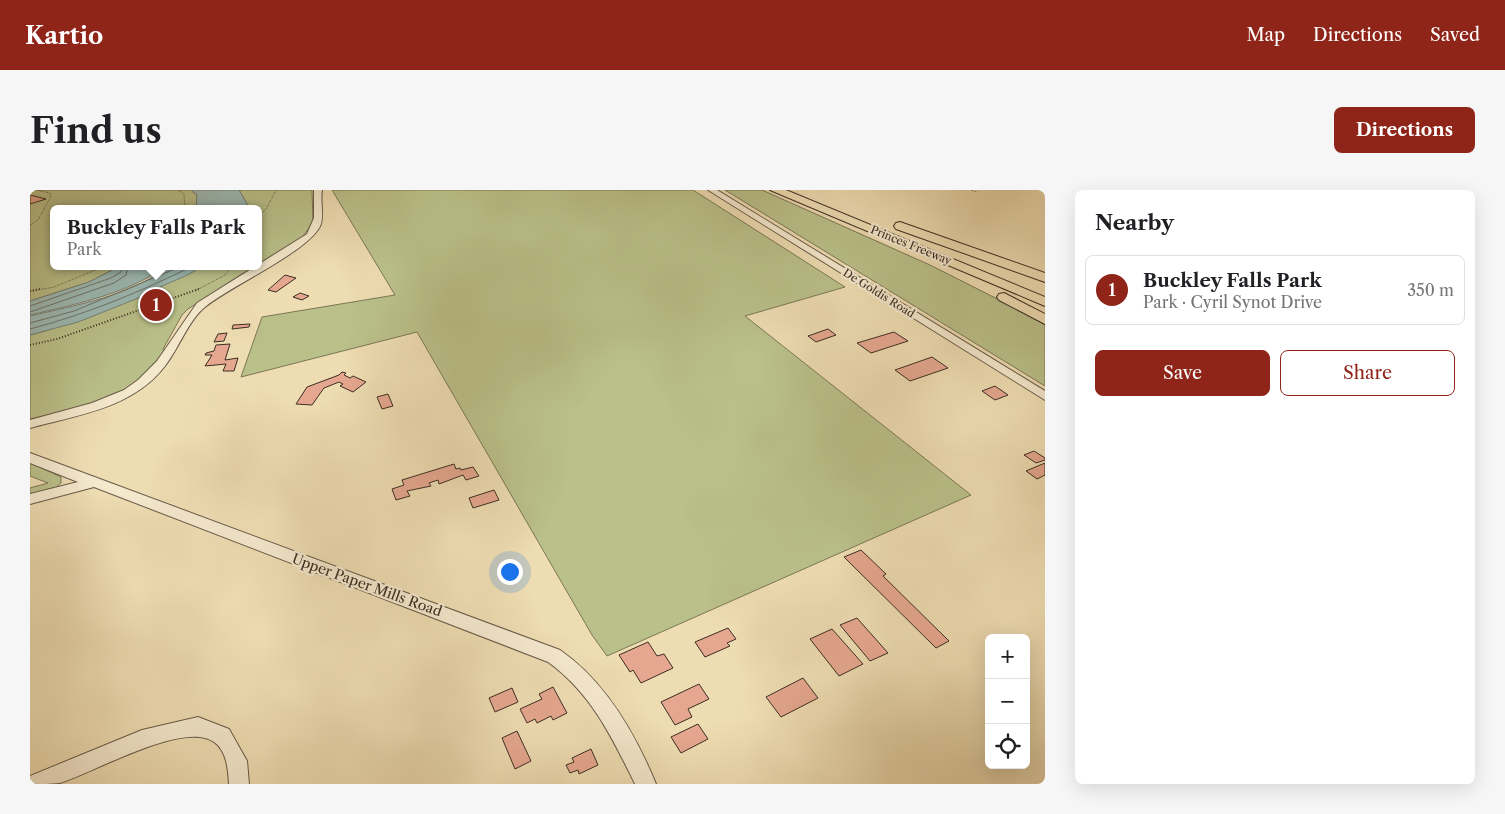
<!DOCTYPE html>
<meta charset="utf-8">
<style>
body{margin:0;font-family:"Libre Caslon Text",serif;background:#f6f6f6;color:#202124}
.controls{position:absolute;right:15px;bottom:15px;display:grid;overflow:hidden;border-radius:8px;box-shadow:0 5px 20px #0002}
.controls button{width:45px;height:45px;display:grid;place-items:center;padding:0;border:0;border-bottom:1px solid #e0e0e0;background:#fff;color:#202124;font:25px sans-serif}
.you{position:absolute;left:479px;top:381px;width:18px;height:18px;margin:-12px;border:4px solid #fff;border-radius:50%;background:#1a73e8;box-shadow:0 0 0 8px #1a73e833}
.badge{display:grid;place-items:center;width:32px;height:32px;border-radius:50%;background:#8f2418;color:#fff;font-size:16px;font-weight:700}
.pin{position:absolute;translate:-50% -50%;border:2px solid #fff;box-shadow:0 1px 5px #0006}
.popup{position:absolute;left:20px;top:15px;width:212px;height:65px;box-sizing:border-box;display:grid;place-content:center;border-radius:8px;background:#fff;filter:drop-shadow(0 1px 4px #0005);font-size:16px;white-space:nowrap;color:#757577}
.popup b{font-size:19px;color:#202124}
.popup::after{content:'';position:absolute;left:50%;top:100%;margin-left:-10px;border:10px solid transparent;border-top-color:#fff}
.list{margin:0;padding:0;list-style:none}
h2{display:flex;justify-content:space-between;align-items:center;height:65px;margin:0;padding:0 20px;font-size:21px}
h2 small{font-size:16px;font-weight:400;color:#757577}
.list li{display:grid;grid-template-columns:32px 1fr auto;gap:15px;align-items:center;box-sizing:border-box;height:70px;margin:0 10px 10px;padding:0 10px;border:1px solid #e0e0e0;border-radius:8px}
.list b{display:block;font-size:19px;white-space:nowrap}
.list p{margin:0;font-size:16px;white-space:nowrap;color:#757577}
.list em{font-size:16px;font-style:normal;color:#757577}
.actions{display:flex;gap:10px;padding:15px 20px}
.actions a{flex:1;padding:11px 0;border:1px solid #8f2418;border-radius:8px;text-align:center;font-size:18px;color:#8f2418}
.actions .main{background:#8f2418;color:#fff}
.icon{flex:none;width:28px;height:28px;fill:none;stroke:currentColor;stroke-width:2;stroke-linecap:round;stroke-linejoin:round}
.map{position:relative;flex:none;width:1015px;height:594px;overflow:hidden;border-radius:8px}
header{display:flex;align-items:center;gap:30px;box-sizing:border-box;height:70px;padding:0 25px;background:#8f2418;color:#fff}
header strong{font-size:24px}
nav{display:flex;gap:28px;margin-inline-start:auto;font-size:18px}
.intro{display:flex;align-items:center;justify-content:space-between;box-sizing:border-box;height:120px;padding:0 30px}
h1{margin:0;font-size:35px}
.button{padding:12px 22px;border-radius:8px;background:#8f2418;color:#fff;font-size:18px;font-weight:700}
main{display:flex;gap:30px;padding:0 30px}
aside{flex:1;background:#fff;border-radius:8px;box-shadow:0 5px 20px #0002}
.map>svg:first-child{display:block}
.green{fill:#bac08a;stroke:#7b7756}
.water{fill:#9cbab4;stroke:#76827a}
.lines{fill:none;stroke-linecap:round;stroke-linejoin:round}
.shore{stroke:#6c746c;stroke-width:1}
.building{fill:#e5a78f;stroke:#3c2e23}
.minor-casing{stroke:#685a47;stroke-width:2}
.highway-casing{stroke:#3c2e23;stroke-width:2}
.path-far1{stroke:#3c2e23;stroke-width:1;stroke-dasharray:0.5 1;stroke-linecap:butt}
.path{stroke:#3c2e23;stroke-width:2;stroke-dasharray:1 2;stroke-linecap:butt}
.minor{fill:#f4e8cd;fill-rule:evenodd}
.highway{fill:#eedcb2;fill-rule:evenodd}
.labels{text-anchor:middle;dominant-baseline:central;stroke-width:4.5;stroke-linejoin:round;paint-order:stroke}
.far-street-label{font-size:11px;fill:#3c2e23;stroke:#f4e8cd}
.street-label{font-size:14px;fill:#3c2e23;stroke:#f4e8cd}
</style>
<header>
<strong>Kartio</strong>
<nav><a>Map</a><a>Directions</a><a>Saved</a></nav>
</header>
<div class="intro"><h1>Find us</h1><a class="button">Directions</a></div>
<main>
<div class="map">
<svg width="1015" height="594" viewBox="0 0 1015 594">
<rect width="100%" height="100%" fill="#eedcb2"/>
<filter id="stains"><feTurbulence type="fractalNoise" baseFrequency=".004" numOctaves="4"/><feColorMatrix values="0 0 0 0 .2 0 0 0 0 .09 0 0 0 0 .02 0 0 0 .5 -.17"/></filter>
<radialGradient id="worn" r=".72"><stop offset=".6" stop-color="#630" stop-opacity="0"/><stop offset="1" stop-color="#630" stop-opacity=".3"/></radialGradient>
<!-- green -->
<g class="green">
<path d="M0 0H161L167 5 166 19H23V76H90L59 92 0 111Z"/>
<path d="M209 0H282L283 33 270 50 229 74 228 19H220Z"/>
<path d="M302 0H663L815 97 715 126 941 305 577 466 562 445 387 142 211 187 232 127 365 105Z"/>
<path d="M695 0H732L900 75 1015 133V196Z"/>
<path d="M171 76H225L158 119 152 125 133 159 134 162 105 195 67 213 0 229V145L15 141 104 109Z"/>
<path d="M0 273 31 287V293L22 301 0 308V298L18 293 0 286Z"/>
</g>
<!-- water -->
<g class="water">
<path d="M161 0H209L220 19H166L167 5Z"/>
<path d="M90 76H137C96 104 47 114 0 125V111L59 92Z"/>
<path d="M139 76H171C157 89 136 91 121 103L48 132 0 145V126C46 115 101 106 139 76Z"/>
</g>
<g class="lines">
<!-- shore -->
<g class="shore">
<path d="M0 116 81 88 91 82 92 76"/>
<path d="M0 122 84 93 96 85 98 76"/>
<path d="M0 133 44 121 152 76"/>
<path d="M0 139C57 124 110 102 163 76"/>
</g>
</g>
<!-- building -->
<g class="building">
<path d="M0 5 16 9 0 14Z"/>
<path d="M255 85 266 88 246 102 238 100Z"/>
<path d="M270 103 279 106 272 110 263 107Z"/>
<path d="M220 134 219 137 202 139 203 135Z"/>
<path d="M798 139 806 145 786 152 778 146Z"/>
<path d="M864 142 878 151 841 163 827 153Z"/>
<path d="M197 143 194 151 184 152 188 144Z"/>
<path d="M200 154 195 170 208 168 204 181H193L196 174 175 176 182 165H175L176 163 184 161 186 155Z"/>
<path d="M902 167 918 178 880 191 865 180Z"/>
<path d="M312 182 316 183 314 185 320 188 323 186 336 192 323 202 310 196 313 194 309 192 294 198 282 215 266 214 277 197 309 185Z"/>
<path d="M965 196 978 205 965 210 952 201Z"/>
<path d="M358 204 363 216 352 219 347 207Z"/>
<path d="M1004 261 1015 268V270L1006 273 994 265Z"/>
<path d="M1015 273V285L1007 289 996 281Z"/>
<path d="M424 274 426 279 430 278 431 280 443 277 449 286 436 290 433 285 409 294 408 290 399 293 401 296 377 301 380 306 366 310 362 299 374 295 372 290Z"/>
<path d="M464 300 469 310 443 318 439 308Z"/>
<path d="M831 360 856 384 853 386 919 451 906 458 814 367Z"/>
<path d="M827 428 858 463 840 471 810 435Z"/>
<path d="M698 438 706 449 697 453 700 456 675 467 665 452Z"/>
<path d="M802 439 833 474 809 486 780 449Z"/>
<path d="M618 452 627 466 634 464 643 478 611 493 603 480 600 482 589 465Z"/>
<path d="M773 488 788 508 751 527 736 507Z"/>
<path d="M669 494 679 509 658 519 662 527 645 535 631 512Z"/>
<path d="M523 497 537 523 523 530 521 526 507 533 505 529 497 533 490 519 512 509 509 504Z"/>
<path d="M482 498 488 512 465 522 459 508Z"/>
<path d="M668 534 678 549 651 563 641 547Z"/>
<path d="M487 541 501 571 485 579 472 548Z"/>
<path d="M561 559 568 575 549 584 548 580 540 583 536 575 544 572 542 568Z"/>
</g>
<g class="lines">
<!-- minor casing -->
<g class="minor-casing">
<g id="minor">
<path d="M284 0H292C290 11 294 23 291 34 282 60 200 96 175 117 158 131 149 158 135 176 103 218 48 225 0 238V230L62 213 94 200 108 190 127 171 167 113 277 44 284 28Z"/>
<path d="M678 0H687L1015 201V210Z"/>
<path d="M0 263 530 460C576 492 605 543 626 594H605C582 547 561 503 518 472L64 297 0 314V304L48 292 0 273Z"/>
<path d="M168 527 199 539 217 571 219 594H199C198 580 197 561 184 552 154 530 63 583 30 593 22 594 9 594 0 594V586L112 540Z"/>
</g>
</g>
<!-- highway casing -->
<g class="highway-casing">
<g id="highway">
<path d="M740 0H756L1015 107V116Z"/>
<path d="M870 32 1015 83V92L866 39 864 36 866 33Z"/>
<path d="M974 103 1015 124V134L969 110 967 107 969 104Z"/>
</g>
</g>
<!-- path-far1 -->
<g class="path-far1">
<path d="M148 0 154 4 155 19"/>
<path d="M941 0 947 2"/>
<path d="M228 27 236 19 246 0"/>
<path d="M0 35 8 30 21 6 20 3 6 0"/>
<path d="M2 101 24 97 75 76"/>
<path d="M165 101 195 85 201 76"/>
</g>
<!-- path -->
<g class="path">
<path d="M0 101 10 99"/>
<path d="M0 155 27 149 169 99"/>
</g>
<!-- minor -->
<use href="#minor" class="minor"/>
<!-- highway -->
<use href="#highway" class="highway"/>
</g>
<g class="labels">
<!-- far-street labels -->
<g class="far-street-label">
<text transform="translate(881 55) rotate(22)">Princes Freeway</text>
<text transform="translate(849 103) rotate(32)">De Goldis Road</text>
</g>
<!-- street labels -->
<g class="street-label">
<text transform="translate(337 395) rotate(20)">Upper Paper Mills Road</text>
</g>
</g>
<rect width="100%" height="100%" filter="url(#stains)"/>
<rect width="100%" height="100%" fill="url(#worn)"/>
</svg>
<div class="controls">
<button>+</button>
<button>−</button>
<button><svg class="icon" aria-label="locate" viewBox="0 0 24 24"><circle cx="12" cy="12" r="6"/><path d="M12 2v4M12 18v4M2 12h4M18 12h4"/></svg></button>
</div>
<div class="you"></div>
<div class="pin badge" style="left:126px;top:115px">1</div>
<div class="popup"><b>Buckley Falls Park</b>Park</div>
</div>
<aside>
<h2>Nearby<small></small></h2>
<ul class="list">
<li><span class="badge">1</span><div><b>Buckley Falls Park</b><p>Park · Cyril Synot Drive</p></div><em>350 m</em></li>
</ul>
<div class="actions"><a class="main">Save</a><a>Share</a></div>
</aside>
</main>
